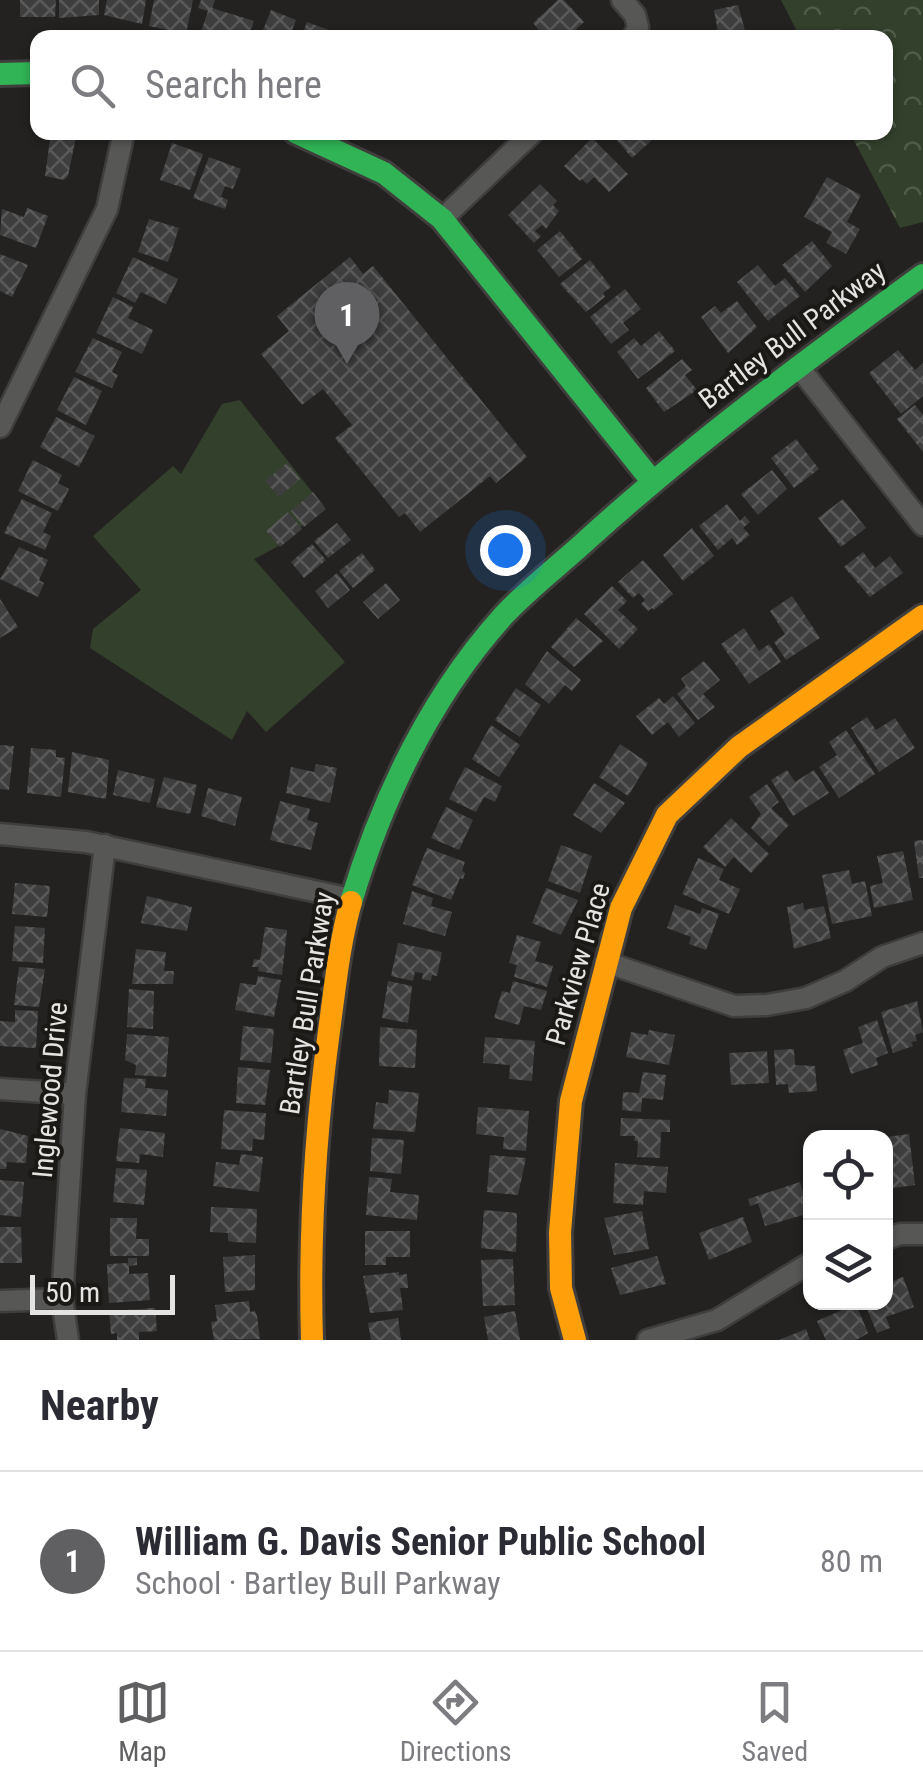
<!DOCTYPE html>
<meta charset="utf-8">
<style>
body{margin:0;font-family:"Roboto Condensed",sans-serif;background:#f2f2f3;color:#2b2b33}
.controls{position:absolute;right:30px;bottom:30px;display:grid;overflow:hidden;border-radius:20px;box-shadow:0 2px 8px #0004}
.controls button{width:90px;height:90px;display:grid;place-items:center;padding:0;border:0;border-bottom:2px solid #e1e1e2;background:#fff;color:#2b2b33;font:50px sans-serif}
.scale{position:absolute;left:30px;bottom:25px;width:145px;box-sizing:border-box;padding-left:10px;border:5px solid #e5e4e2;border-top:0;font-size:28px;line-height:35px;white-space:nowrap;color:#e5e4e2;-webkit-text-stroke:8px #1b1916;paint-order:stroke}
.you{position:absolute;left:505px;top:550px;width:35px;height:35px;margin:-25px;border:8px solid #fff;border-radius:50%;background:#1a73e8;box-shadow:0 0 0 15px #1a73e833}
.badge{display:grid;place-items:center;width:65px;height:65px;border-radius:50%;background:#606063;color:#fff;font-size:32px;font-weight:700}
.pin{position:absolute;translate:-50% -82px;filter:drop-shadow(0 2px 5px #0008)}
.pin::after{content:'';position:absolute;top:52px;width:35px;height:30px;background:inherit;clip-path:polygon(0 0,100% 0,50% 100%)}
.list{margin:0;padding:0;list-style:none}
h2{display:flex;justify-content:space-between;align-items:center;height:130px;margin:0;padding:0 40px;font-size:42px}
h2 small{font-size:32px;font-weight:400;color:#7c7c81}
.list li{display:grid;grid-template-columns:65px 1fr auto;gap:30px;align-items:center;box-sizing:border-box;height:180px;padding:0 40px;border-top:2px solid #e1e1e2}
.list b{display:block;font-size:38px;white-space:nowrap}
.list p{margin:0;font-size:32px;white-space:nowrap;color:#7c7c81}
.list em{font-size:32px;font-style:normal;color:#7c7c81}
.icon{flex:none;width:55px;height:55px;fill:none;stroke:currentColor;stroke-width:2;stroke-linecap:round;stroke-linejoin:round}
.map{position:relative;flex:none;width:923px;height:1340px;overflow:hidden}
.search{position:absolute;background:#fff;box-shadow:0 2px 8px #0004;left:30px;right:30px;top:30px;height:110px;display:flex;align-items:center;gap:25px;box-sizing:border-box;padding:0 35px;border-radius:20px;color:#7c7c81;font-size:38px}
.sheet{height:310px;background:#fff}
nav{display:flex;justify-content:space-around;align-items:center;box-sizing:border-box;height:140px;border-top:2px solid #e1e1e2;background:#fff;font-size:28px;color:#7c7c81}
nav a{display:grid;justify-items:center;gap:5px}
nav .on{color:#606063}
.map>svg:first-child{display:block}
.grass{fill:#33402c}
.park{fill:url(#park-crowns)}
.building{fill:url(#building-cross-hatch)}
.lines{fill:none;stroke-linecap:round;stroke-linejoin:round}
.street-casing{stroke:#3f3e3d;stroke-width:25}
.fast-casing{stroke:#3f3e3d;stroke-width:28}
.slow-casing{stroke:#3f3e3d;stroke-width:28}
.street{stroke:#575756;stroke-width:20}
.fast{stroke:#30b455;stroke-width:22}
.slow{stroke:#ff9f0a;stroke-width:22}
.labels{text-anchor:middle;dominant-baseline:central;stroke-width:8;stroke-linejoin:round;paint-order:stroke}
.street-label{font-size:28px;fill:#e5e4e2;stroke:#1b1916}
</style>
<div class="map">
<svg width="923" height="1340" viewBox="0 0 923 1340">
<defs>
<pattern id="park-crowns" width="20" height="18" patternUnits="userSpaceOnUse" patternTransform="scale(2.5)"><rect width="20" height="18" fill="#33402c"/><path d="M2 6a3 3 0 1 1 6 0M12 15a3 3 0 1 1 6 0" fill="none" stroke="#505b4a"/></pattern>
<pattern id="building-cross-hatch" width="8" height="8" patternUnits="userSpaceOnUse" patternTransform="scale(2.5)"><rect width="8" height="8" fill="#3e3e3e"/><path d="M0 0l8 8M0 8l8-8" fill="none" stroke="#5a5a5a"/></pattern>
</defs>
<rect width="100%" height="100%" fill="#232220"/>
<!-- grass -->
<path class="grass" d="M240 400 320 502C302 531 284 545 254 559L345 662 266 732 247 711 232 740 90 648 93 629 141 590 93 536 173 466 181 474 222 404Z"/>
<!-- park -->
<path class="park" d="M781 0H923V222L900 228 850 133 886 132V38L800 37Z"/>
<!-- building -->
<g class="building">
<path d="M20 0H56L55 17H20Z"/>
<path d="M59 0H99V15L59 18Z"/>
<path d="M107 0H146L142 24 104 15Z"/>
<path d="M154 0H193L186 34 149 26Z"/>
<path d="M201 0H215L212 8 254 21 252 27 248 33 241 30 238 38H199L208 11 198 8Z"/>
<path d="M558 0H564L584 22 567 38H546L533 23Z"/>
<path d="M738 5 747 38H719L714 10Z"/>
<path d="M271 10 296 20 289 38H247L249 31 261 35Z"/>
<path d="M307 22 334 32 332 38H301Z"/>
<path d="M51 132H77L68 176 64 180 45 176Z"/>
<path d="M610 132H661L632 158Z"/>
<path d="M592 138 628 174 609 192 594 177 587 184 582 179 580 181 564 166Z"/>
<path d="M172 143 203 154 190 190 160 180Z"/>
<path d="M209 157 241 169 233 189 225 186 221 197 228 200 225 209 193 198Z"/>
<path d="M827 177 861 195 847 222 860 229 846 254 826 243 832 232 804 217Z"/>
<path d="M540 184 557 201 553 205 559 211 546 229 542 225 535 231 541 236 534 243 508 215Z"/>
<path d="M27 208 48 216 36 248 0 235 2 209 24 217Z"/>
<path d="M149 219 179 228 168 262 138 252Z"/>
<path d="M560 231 582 259 559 277 537 250Z"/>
<path d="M812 241 832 266 805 292 782 265Z"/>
<path d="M0 254 28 265 12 297 0 291Z"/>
<path d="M133 257 178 279 166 304 141 292 135 303 116 293Z"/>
<path d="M350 257 363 274 373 266 527 457 496 483 490 476 420 532 405 513 399 517 335 438 352 425 323 389 302 405 261 354 289 331 277 316Z"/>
<path d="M590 260 611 287 603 293 605 297 586 312 560 284Z"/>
<path d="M758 265 775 286 785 278 800 296 768 321 737 282Z"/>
<path d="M625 289 641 309 623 323 629 330 611 344 590 317Z"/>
<path d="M113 297 133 307 128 318 153 330 142 354 96 333Z"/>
<path d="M737 301 757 327 728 353 701 317 715 306 721 313Z"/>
<path d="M659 331 675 351 638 379 617 352 634 338 641 346Z"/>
<path d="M93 338 122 352 112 372 118 375 112 388 75 372Z"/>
<path d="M898 350 915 370 923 363V396L901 414 869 373Z"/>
<path d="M682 359 692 370 685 375 697 390 664 412 646 388Z"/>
<path d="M74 377 102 391 86 425 57 410Z"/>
<path d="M915 405 923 415V452L897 419Z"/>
<path d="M56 417 95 436 79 467 40 447Z"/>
<path d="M796 439 819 469 794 488 771 458Z"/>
<path d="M33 460 62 475 58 483 69 489 58 511 18 491Z"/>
<path d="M287 463 300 479 279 497 265 481Z"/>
<path d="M772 470 787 489 758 515 741 494Z"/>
<path d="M313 492 326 509 304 527 291 511Z"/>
<path d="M22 499 52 513 43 532 51 536 45 550 4 533Z"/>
<path d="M843 499 866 528 841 547 818 518Z"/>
<path d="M727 504 740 521 745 516 750 522 743 528 750 535 737 545 732 538 718 550 699 526Z"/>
<path d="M288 512 302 529 280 547 266 531Z"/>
<path d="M337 523 351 540 328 558 314 541Z"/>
<path d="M692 528 714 556 683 581 663 555Z"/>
<path d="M312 544 326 560 304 578 291 562Z"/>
<path d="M19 547 48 560 39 580 44 583 38 597 0 579Z"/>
<path d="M863 552 875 568 890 556 903 573 870 597 844 567Z"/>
<path d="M362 553 375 570 353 588 339 571Z"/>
<path d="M643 560 673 594 654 610 652 608 648 611 641 604 645 600 639 593 633 598 618 582Z"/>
<path d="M337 573 350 590 328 608 315 591Z"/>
<path d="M386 583 400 600 378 619 363 602Z"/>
<path d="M612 586 627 601 618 610 638 629 619 649 584 614Z"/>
<path d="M792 596 820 638 786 660 774 642 785 634 770 611Z"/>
<path d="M0 599 18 627 0 638Z"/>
<path d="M576 618 603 641 574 667 551 647Z"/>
<path d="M744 628 759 651 769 644 781 662 749 684 721 644Z"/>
<path d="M547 651 581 680 572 691 565 685 549 704 525 684Z"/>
<path d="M704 661 720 680 703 694 715 707 698 720 677 694 686 686 681 679Z"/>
<path d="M516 688 541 705 520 737 495 720Z"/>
<path d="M673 696 695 723 679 737 668 722 652 735 636 716 659 698 664 704Z"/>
<path d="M867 717 876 730 895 718 915 748 879 772 851 728Z"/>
<path d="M491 725 520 745 499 777 472 759Z"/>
<path d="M846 730 875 774 839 798 819 767 837 755 829 742Z"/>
<path d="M620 744 648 763 628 796 599 777Z"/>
<path d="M0 745 14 746 9 790 0 789Z"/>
<path d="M31 748 56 750V757L65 758 61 797 27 793Z"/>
<path d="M72 752 109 760 106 799 68 792Z"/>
<path d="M316 764 337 768 330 803 286 793 291 767 314 772Z"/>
<path d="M465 767 502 786 495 802 484 797 476 812 449 799Z"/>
<path d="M118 770 155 779 150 803 113 795Z"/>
<path d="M787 770 795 782 814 770 829 793 793 816 771 780Z"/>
<path d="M164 777 197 785 190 814 156 807Z"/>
<path d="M594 783 625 803 601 833 573 815Z"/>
<path d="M767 784 779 802 771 808 789 825 769 846 751 828 761 814 749 797Z"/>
<path d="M208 788 242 797 235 826 201 816Z"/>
<path d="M280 801 310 809 307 820 318 823 311 850 270 840Z"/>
<path d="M446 807 473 820 459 850 431 838Z"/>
<path d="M731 818 769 854 751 873 734 857 725 867 703 847Z"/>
<path d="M923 840V878H919L914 841Z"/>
<path d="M561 845 592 856 580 893 548 881Z"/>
<path d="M427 848 465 862 462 871 465 873 463 879 460 878 451 900 412 885Z"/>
<path d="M903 851 913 900 874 908 870 886 883 883 877 856Z"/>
<path d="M698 858 724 869 719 880 740 889 729 914 682 894Z"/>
<path d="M849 870 852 884 865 881 872 916 832 924 822 875Z"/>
<path d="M15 883 50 886 47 917 12 914Z"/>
<path d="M546 888 578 900 561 935 532 923Z"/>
<path d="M412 891 433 898 431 906 452 912 445 936 403 924Z"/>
<path d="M147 896 192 907 187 931 141 923Z"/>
<path d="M803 903 804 910 824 906 831 938 794 949 787 907Z"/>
<path d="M675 905 700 914 702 908 719 914 706 950 689 944 691 937 667 928Z"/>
<path d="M15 926 45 928 43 963 12 961Z"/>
<path d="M265 927 287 930 282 975 258 971 259 967H252L254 959 260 960Z"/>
<path d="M517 935 541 942 535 961 553 966 547 987 514 977 517 965 509 963Z"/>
<path d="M398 943 442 952 437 976 432 975 431 981 422 979 423 973 415 972 413 981 391 976Z"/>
<path d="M136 949 166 952 164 971H174L173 984H132Z"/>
<path d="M19 967 45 969 39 1007 14 1005Z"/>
<path d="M258 976 281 980 274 1017 235 1010 240 983 256 985Z"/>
<path d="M388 981 412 986 408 1023 382 1018Z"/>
<path d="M513 981 547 991 541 1010 524 1006 519 1025 494 1018 502 991 510 993Z"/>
<path d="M129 989 154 991 153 1029 127 1027Z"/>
<path d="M917 1001 923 1032 915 1035 917 1041 911 1042 913 1046 893 1053 881 1012Z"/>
<path d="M15 1010 38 1011 36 1048 0 1046V1021L15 1022Z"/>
<path d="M877 1020 888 1053 876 1058 878 1065 851 1074 843 1050 863 1043 858 1027Z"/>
<path d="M243 1026 274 1029 271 1063 240 1060Z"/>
<path d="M380 1027 417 1030 415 1068 379 1066Z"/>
<path d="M649 1030 675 1035 669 1065 626 1057 631 1032 648 1035Z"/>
<path d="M127 1034 169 1037 166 1077 135 1075 136 1065 125 1060Z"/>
<path d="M485 1037 535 1041 532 1081 509 1079 510 1065 483 1063Z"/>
<path d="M794 1049 795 1065 815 1066 817 1091 789 1093 788 1084 776 1085 774 1050Z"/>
<path d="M767 1051 769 1083 731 1085 729 1053Z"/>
<path d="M238 1067 270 1070 265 1105 236 1103Z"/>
<path d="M643 1072 666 1075 663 1100 642 1098 641 1112 622 1110 623 1092 639 1093Z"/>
<path d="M124 1078 146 1079 145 1088 168 1090 166 1116 121 1112Z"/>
<path d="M389 1090 419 1093 415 1132 373 1129 376 1102 388 1104Z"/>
<path d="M478 1107 529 1111 526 1151 503 1149 504 1137 476 1134Z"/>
<path d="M224 1110 266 1113 264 1140 253 1139 252 1151 221 1149Z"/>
<path d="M621 1118 670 1120V1132H661L660 1158 637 1157 638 1141H634L635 1136H620Z"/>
<path d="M120 1128 165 1133 163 1157 140 1154 139 1163 116 1161Z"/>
<path d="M0 1129 28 1136 26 1163 7 1162 6 1169H0Z"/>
<path d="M909 1134 915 1185 886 1189V1137Z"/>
<path d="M372 1138 404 1140 401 1174 370 1171Z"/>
<path d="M241 1154 263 1157 259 1192 213 1186 216 1162 239 1165Z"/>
<path d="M490 1155 526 1158 518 1195 487 1192Z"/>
<path d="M615 1163 668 1167 666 1193 644 1191 643 1205 613 1203Z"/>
<path d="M116 1168 147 1170 144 1205 113 1202Z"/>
<path d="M369 1177 392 1179 390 1192 419 1195 417 1220 366 1215Z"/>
<path d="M0 1180 24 1182 21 1217 0 1215Z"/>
<path d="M800 1182 810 1213 765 1226 758 1203 750 1206 748 1199Z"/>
<path d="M211 1207 257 1209 256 1243 233 1242 228 1241V1233L210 1232Z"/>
<path d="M484 1210 517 1213 516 1252 481 1248Z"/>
<path d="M642 1211 649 1249 614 1255 604 1218Z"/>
<path d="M743 1217 752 1242 709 1260 699 1233Z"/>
<path d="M110 1218H137L136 1239H149V1256H110Z"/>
<path d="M0 1227H21L22 1263H0Z"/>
<path d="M365 1231H410V1257H386V1265H365Z"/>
<path d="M255 1255V1290L225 1292 223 1257Z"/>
<path d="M657 1256 666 1284 620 1295 611 1268Z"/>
<path d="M128 1258H137V1265L129 1266V1274L148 1273 150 1300 109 1303 107 1264 128 1263Z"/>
<path d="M513 1259 515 1305 483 1306 481 1260Z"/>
<path d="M399 1272V1275L407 1274 408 1288H400L403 1310 370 1313 363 1276Z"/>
<path d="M903 1277 914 1307 886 1317 890 1328 877 1333 864 1302H886V1284Z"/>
<path d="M249 1301 250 1312 255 1311 257 1316 260 1339 214 1340 211 1322 217 1321 215 1305Z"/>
<path d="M856 1304 868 1333 856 1340H826L817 1321Z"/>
<path d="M155 1308 157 1331 139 1332V1340H117V1333L111 1334 109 1311Z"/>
<path d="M515 1311 520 1340H488L484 1317Z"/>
<path d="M398 1318 401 1340H371L368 1323Z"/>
<path d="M806 1329 810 1340H779Z"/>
</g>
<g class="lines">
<!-- street casing -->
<g class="street-casing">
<g id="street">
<path d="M622 0 635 15 638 27 633 38"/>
<path d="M442 219 533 132"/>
<path d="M798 366 923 525"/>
<path d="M0 427 107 209 124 132"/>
<path d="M0 834 86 842 351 899"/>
<path d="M605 962 734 1006 767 1005 806 998 845 981 882 957 923 943"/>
<path d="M0 1089 75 1094"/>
<path d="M886 1239 900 1234H923"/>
<path d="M0 1301 62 1299"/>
<path d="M68 1340 62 1299 75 1094 105 845"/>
<path d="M648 1340 717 1320 810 1263"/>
</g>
</g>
<!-- fast casing -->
<g class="fast-casing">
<g id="fast">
<path d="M0 74 38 73"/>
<path d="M295 132 384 173 442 219 652 481"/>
<path d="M351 902C382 799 431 696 504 615 529 588 561 564 588 539 694 443 808 359 923 275"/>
</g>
</g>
<!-- slow casing -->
<g class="slow-casing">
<g id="slow">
<path d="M312 1340C309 1237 315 1134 329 1031 335 988 339 944 351 902"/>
<path d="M575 1340 561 1288 560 1232 571 1101 621 908 667 815 739 747 923 616"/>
</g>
</g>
<!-- street -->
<use href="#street" class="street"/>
<!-- fast -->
<use href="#fast" class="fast"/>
<!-- slow -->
<use href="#slow" class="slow"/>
</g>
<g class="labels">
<!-- street labels -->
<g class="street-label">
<text transform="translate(792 335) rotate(-37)">Bartley Bull Parkway</text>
<text transform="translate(578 964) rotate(-74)">Parkview Place</text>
<text transform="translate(307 1003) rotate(-81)">Bartley Bull Parkway</text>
<text transform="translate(50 1090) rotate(-85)">Inglewood Drive</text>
</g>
</g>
</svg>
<div class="controls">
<button><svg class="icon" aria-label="locate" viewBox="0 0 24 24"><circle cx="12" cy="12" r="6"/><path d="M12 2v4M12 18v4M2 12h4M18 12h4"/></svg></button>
<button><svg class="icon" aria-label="layers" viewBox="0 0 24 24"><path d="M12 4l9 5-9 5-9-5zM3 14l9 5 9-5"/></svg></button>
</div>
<div class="scale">50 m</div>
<div class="you"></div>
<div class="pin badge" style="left:347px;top:364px">1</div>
<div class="search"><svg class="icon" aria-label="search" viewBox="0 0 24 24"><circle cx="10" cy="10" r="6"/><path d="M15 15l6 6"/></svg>Search here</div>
</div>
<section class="sheet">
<h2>Nearby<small></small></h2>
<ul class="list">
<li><span class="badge">1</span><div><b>William G. Davis Senior Public School</b><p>School · Bartley Bull Parkway</p></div><em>80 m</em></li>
</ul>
</section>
<nav>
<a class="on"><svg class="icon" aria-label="map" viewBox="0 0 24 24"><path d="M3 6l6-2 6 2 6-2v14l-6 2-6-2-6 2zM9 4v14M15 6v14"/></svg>Map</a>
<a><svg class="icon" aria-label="directions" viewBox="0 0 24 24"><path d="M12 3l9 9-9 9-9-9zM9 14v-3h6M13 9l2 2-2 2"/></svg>Directions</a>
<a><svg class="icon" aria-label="saved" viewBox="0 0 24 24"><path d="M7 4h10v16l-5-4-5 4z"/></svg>Saved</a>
</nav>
